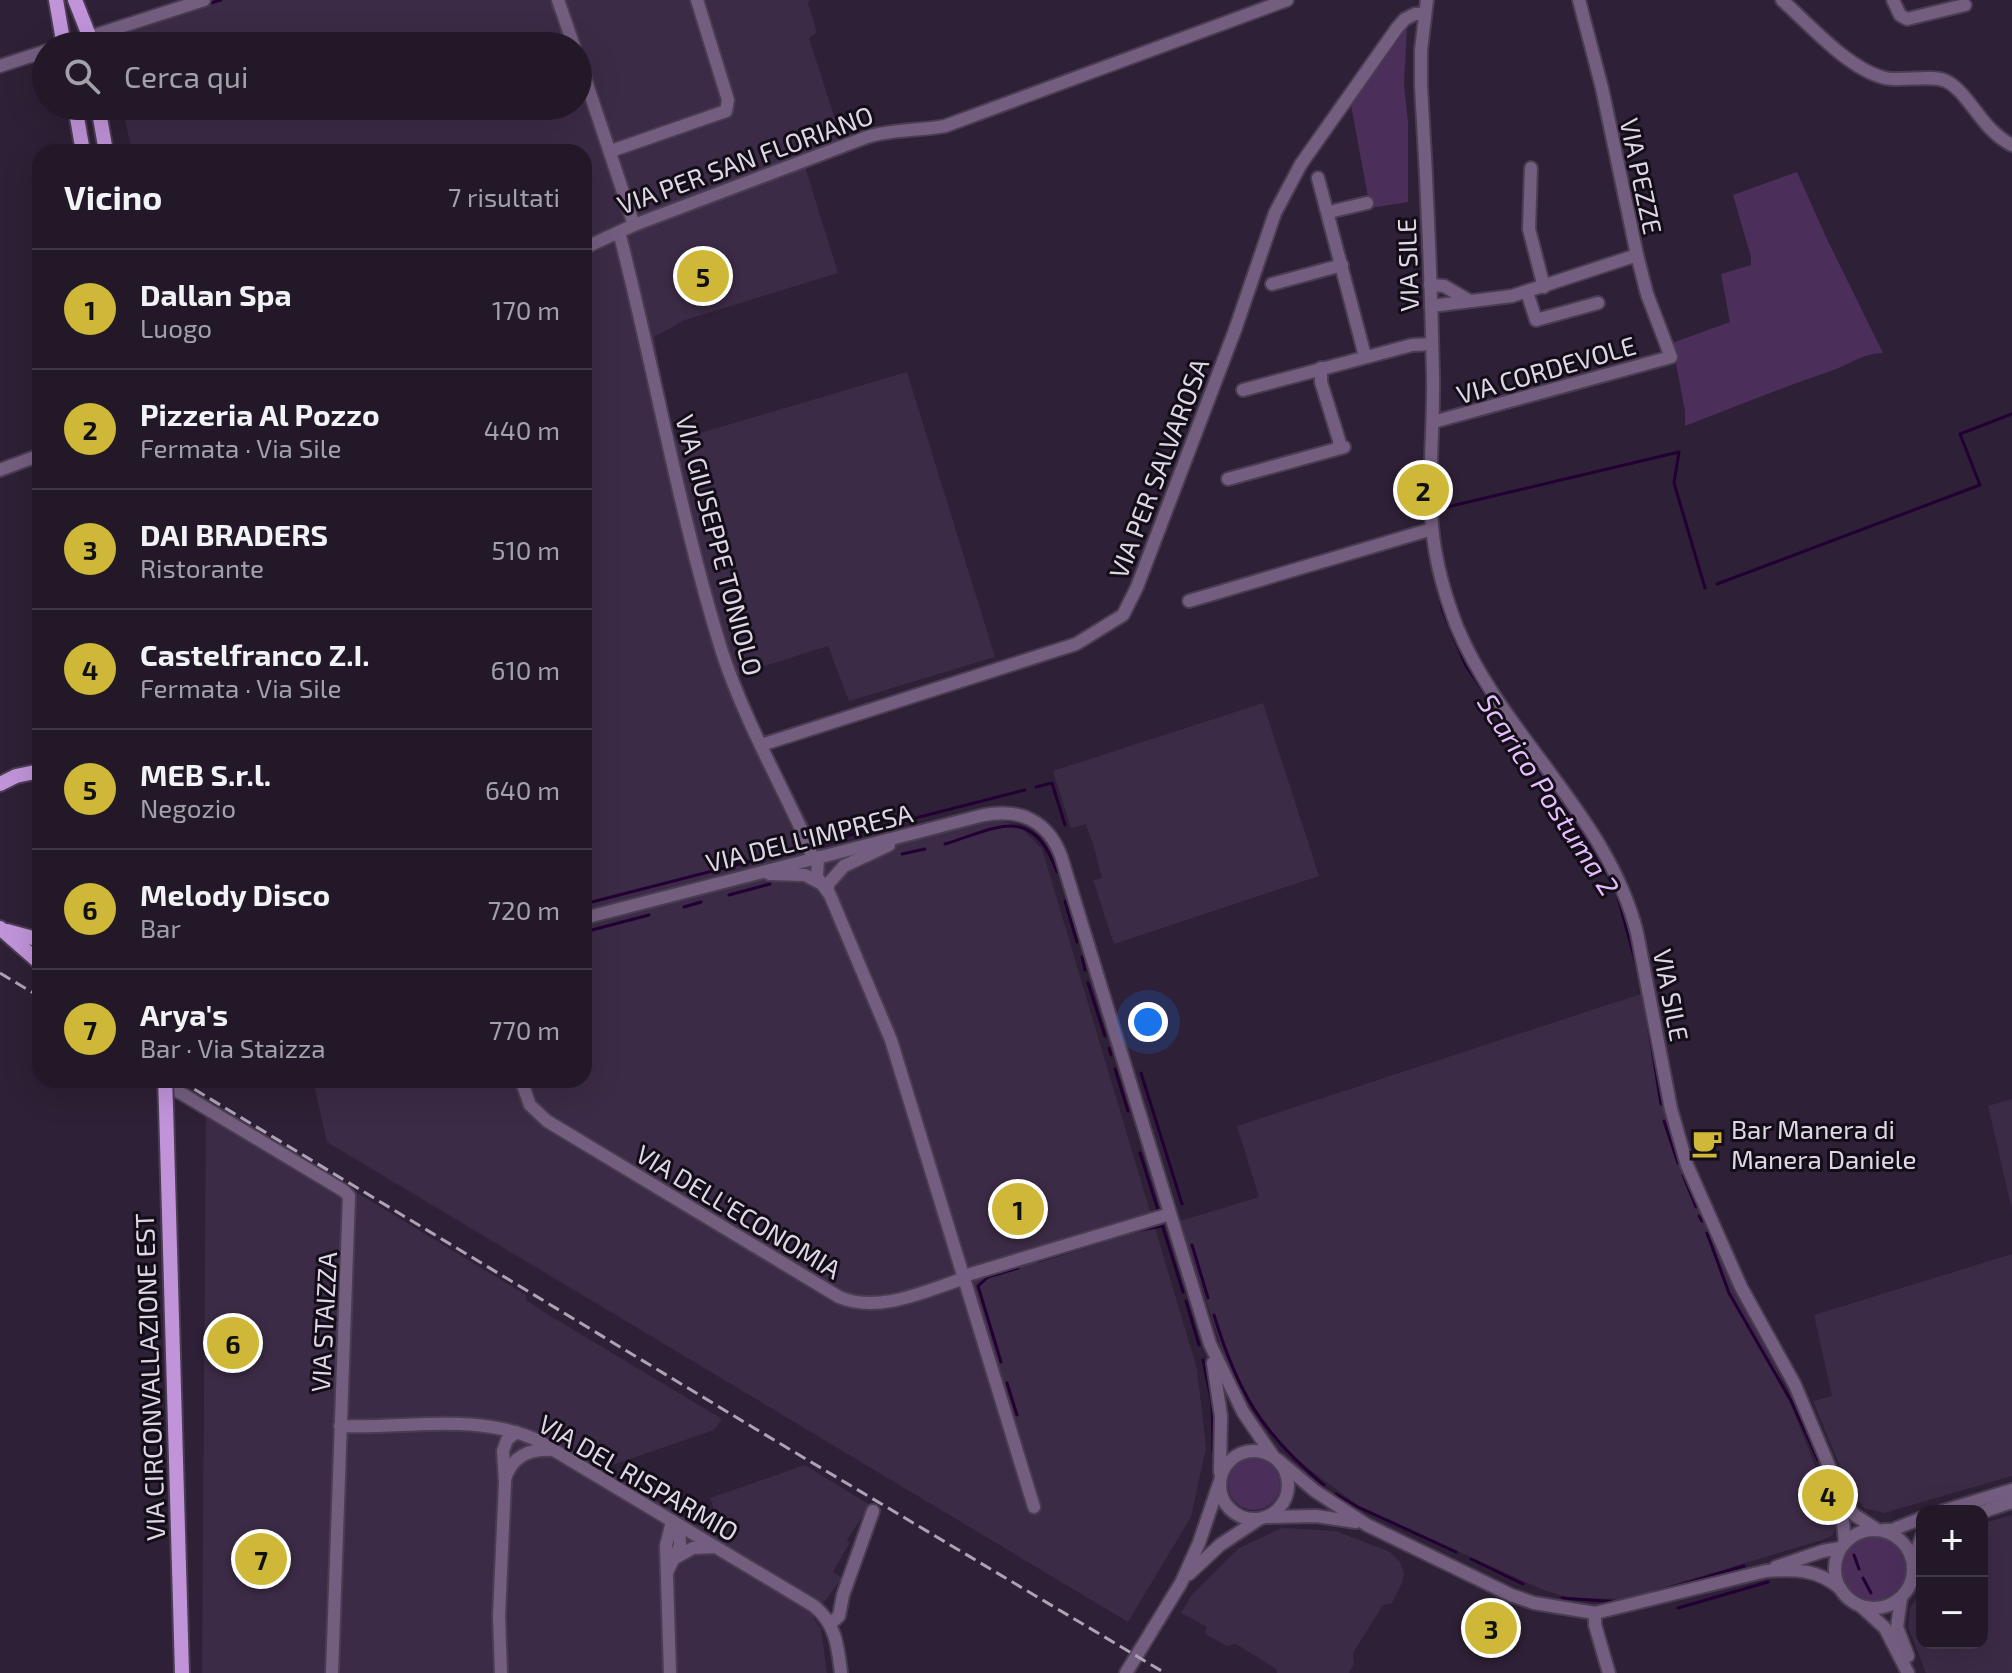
<!DOCTYPE html>
<html lang="it">
<meta charset="utf-8">
<style>
body{margin:0;font-family:"Exo 2",sans-serif;background:#2e2534;color:#f1f3f6}
.controls{position:absolute;right:24px;bottom:24px;display:grid;overflow:hidden;border-radius:16px;box-shadow:0 8px 32px #0002}
.controls button{width:72px;height:72px;display:grid;place-items:center;padding:0;border:0;border-bottom:2px solid #3f3745;background:#221828;color:#f1f3f6;font:40px sans-serif}
.you{position:absolute;left:1148px;top:1022px;width:28px;height:28px;margin:-20px;border:6px solid #fff;border-radius:50%;background:#1a73e8;box-shadow:0 0 0 12px #1a73e833}
.badge{display:grid;place-items:center;width:52px;height:52px;border-radius:50%;background:#cfb837;color:#111;font-size:26px;font-weight:700}
.pin{position:absolute;translate:-50% -50%;border:4px solid #fff;box-shadow:0 2px 8px #0006}
.list{margin:0;padding:0;list-style:none}
h2{display:flex;justify-content:space-between;align-items:center;height:104px;margin:0;padding:0 32px;font-size:34px}
h2 small{font-size:26px;font-weight:400;color:#a2a0a8}
.list li{display:grid;grid-template-columns:52px 1fr auto;gap:24px;align-items:center;box-sizing:border-box;height:120px;padding:0 32px;border-top:2px solid #3f3745}
.list b{display:block;font-size:30px;white-space:nowrap}
.list p{margin:0;font-size:26px;white-space:nowrap;color:#a2a0a8}
.list em{font-size:26px;font-style:normal;color:#a2a0a8}
.icon{flex:none;width:44px;height:44px;fill:none;stroke:currentColor;stroke-width:2;stroke-linecap:round;stroke-linejoin:round}
.map{position:relative;flex:none;width:2012px;height:1673px;overflow:hidden}
.search{position:absolute;background:#221828;box-shadow:0 8px 32px #0002;left:32px;top:32px;width:560px;height:88px;display:flex;align-items:center;gap:20px;box-sizing:border-box;padding:0 28px;border-radius:44px;color:#a2a0a8;font-size:30px}
.panel{position:absolute;background:#221828;box-shadow:0 8px 32px #0002;left:32px;top:144px;width:560px;height:944px;border-radius:24px}
.map>svg:first-child{display:block}
.built{fill:#3c2b46}
.green{fill:#4b2e5a}
.lines{fill:none;stroke-linecap:round;stroke-linejoin:round}
.stream{stroke:#230033;stroke-width:3}
.minor-casing{stroke:#4a3d52;stroke-width:16}
.major-casing{stroke:#4a3d52;stroke-width:18}
.minor{stroke:#745e80;stroke-width:12}
.major{stroke:#c194da;stroke-width:14}
.rail{stroke:#ada3b4;stroke-width:3;stroke-dasharray:12 6;stroke-linecap:butt}
.major-bridge-casing{stroke:#4a3d52;stroke-width:18;stroke-linecap:butt}
.major-bridge{stroke:#c194da;stroke-width:14}
.labels{text-anchor:middle;dominant-baseline:central;stroke-width:6;stroke-linejoin:round;paint-order:stroke}
.street-label{font-size:26px;fill:#e0d7e6;stroke:#130d17}
.poi-label{font-size:26px;fill:#e0d7e6;stroke:#130d17;text-anchor:start}
.water-label{font-size:28px;font-style:italic;fill:#e6bdfc;stroke:#130d17}
</style>
<div class="map">
<svg width="2012" height="1673" viewBox="0 0 2012 1673">
<rect width="100%" height="100%" fill="#2e2036"/>
<!-- built -->
<g class="built">
<path d="M199 0H811L808 2 817 33 809 38 842 141 802 157 838 273 685 320 654 337 673 441 907 372 995 657 849 701 828 646 736 675 759 731 827 858 992 817 1021 827 1042 849 1197 1369 1206 1448 1191 1517 1128 1622 327 1142 313 1080H584V152H132L122 106H578V46H109L106 29Z"/>
<path d="M1263 703 1319 876 1114 944 1093 880 1102 878 1093 844 1086 824 1071 828 1053 771Z"/>
<path d="M1641 994 1663 1109 1676 1156 1729 1278 1778 1372 1838 1524 1833 1535 1822 1540 1625 1599 1569 1598 1541 1589 1359 1506 1297 1460 1256 1414 1225 1359 1180 1221 1259 1197 1237 1126Z"/>
<path d="M2012 1099V1210L1988 1106Z"/>
<path d="M206 1115 297 1170 341 1183 526 1295V1300L549 1315 722 1419 714 1430 604 1468 698 1526 713 1507 710 1498 805 1465 870 1505 847 1540 850 1542 833 1572 842 1578 813 1617 821 1629 827 1673H202Z"/>
<path d="M2012 1254V1476L1884 1513 1864 1508 1849 1488 1813 1401 1832 1396 1814 1315Z"/>
<path d="M2012 1515V1673H1926L1908 1627 1910 1608 1922 1590V1643H1982V1524Z"/>
<path d="M1282 1528 1336 1531 1390 1552 1400 1562 1404 1573 1402 1583 1392 1603 1383 1605 1353 1653 1354 1664 1349 1673H1277L1276 1669 1236 1644 1227 1646 1205 1634 1207 1627 1181 1613 1191 1596 1239 1548Z"/>
</g>
<!-- green -->
<g class="green">
<path d="M1407 28 1404 84 1408 122V202L1370 208 1351 105Z"/>
<path d="M1797 172 1826 237 1883 353C1863 353 1849 365 1831 371 1781 388 1734 407 1685 426V411L1672 343 1730 322 1721 274 1751 265V257L1733 195Z"/>
<circle cx="1254" cy="1484" r="26"/>
<circle cx="1874" cy="1569" r="33"/>
</g>
<g class="lines">
<!-- stream -->
<g class="stream">
<path d="M207 4 221 0"/>
<path d="M79 46 81 45"/>
<path d="M15 67 46 58"/>
<path d="M1443 508 1679 452 1674 483 1705 588"/>
<path d="M1427 538 1429 549"/>
<path d="M1437 584 1443 611 1466 666 1581 832 1616 890 1640 978"/>
<path d="M1717 584 1980 485 1960 434 2012 414"/>
<path d="M1036 787 1052 783 1065 825"/>
<path d="M814 844 1025 790"/>
<path d="M945 844C999 827 1033 804 1057 872"/>
<path d="M902 854 925 849"/>
<path d="M729 895 770 884"/>
<path d="M1065 901 1077 942"/>
<path d="M584 904 802 848"/>
<path d="M684 907 701 902"/>
<path d="M584 932 649 915"/>
<path d="M1082 957 1085 970"/>
<path d="M1088 983 1105 1036"/>
<path d="M1645 1005 1661 1104"/>
<path d="M1109 1048 1111 1055"/>
<path d="M1115 1069 1128 1111"/>
<path d="M1141 1073 1182 1204"/>
<path d="M1664 1121 1678 1163"/>
<path d="M1140 1153 1158 1210"/>
<path d="M1683 1175 1696 1207"/>
<path d="M1699 1216 1702 1221"/>
<path d="M1162 1224 1183 1292"/>
<path d="M1135 1231 1162 1226"/>
<path d="M1707 1233 1729 1293 1791 1401 1818 1460"/>
<path d="M1192 1245 1208 1298"/>
<path d="M1038 1261 1122 1235"/>
<path d="M1186 1301 1199 1345"/>
<path d="M1214 1315C1237 1391 1262 1434 1324 1485"/>
<path d="M1203 1360 1212 1403 1213 1452"/>
<path d="M1001 1362 978 1286 988 1277 1018 1268"/>
<path d="M1007 1383 1017 1415"/>
<path d="M1336 1494 1356 1506 1456 1552"/>
<path d="M1854 1555 1859 1569"/>
<path d="M1471 1559 1523 1584"/>
<path d="M1863 1578 1871 1593"/>
<path d="M1670 1588 1744 1566"/>
<path d="M1562 1598 1618 1602"/>
<path d="M1678 1608 1768 1582"/>
</g>
<!-- minor casing -->
<g class="minor-casing">
<g id="minor">
<path d="M558 0 574 46"/>
<path d="M1427 0 1421 50V86C1427 182 1431 279 1433 376 1434 420 1429 465 1431 509 1432 548 1443 591 1457 627 1503 737 1608 816 1637 933L1671 1109 1687 1165 1741 1287 1795 1385 1842 1497 1853 1514 1876 1529"/>
<path d="M1782 0C1810 25 1848 69 1885 78 1902 82 1931 74 1946 81 1969 92 1981 130 2012 145"/>
<path d="M1893 0 1900 15 1907 19 1965 5"/>
<path d="M89 37 204 0"/>
<path d="M578 57 634 225"/>
<path d="M0 66 46 51"/>
<path d="M611 151 726 111 728 100 697 0"/>
<path d="M1531 168 1529 229 1544 287"/>
<path d="M1318 178 1365 356"/>
<path d="M1329 212 1367 203"/>
<path d="M619 232C655 371 679 514 722 652 744 719 780 782 809 846L812 858"/>
<path d="M584 248 634 225 867 137C893 129 918 131 945 126L1287 0"/>
<path d="M1272 284 1342 265"/>
<path d="M1430 285 1444 286 1470 301"/>
<path d="M1527 292 1536 320 1598 303"/>
<path d="M1431 306 1512 296 1637 255"/>
<path d="M1321 368V382L1339 440V448"/>
<path d="M1243 390 1412 345 1432 344"/>
<path d="M1433 422 1671 357 1647 294 1637 255 1602 88 1579 0"/>
<path d="M0 470 40 455"/>
<path d="M1228 479 1344 447"/>
<path d="M1189 601 1432 529"/>
<path d="M761 745 1076 644 1123 615 1137 587 1235 330 1275 213 1301 164 1397 28 1405 19 1415 14H1424"/>
<path d="M818 857 817 877 830 895 891 1040 1034 1507"/>
<path d="M769 874 805 875 820 883"/>
<path d="M828 891V884L844 866 889 845"/>
<path d="M584 918 984 815C1020 808 1048 821 1061 856L1210 1344 1243 1412 1273 1456"/>
<path d="M159 1080 344 1191 349 1196 332 1673"/>
<path d="M521 1080 530 1105 547 1121 839 1297C879 1314 925 1291 965 1278"/>
<path d="M964 1276 1170 1214"/>
<path d="M1213 1363 1221 1416 1220 1472"/>
<path d="M340 1426C407 1429 474 1412 537 1440L814 1606C836 1624 838 1647 841 1673"/>
<circle cx="1254" cy="1485" r="34"/>
<path d="M1278 1460 1315 1491 1367 1525 1511 1595 1534 1603 1595 1613 1766 1571C1795 1569 1818 1569 1841 1589"/>
<path d="M505 1479C512 1456 530 1448 553 1450"/>
<path d="M1841 1502 1845 1543"/>
<path d="M1943 1511 2012 1490"/>
<path d="M1982 1512 2012 1502"/>
<path d="M1267 1517 1316 1516 1356 1522"/>
<circle cx="1874" cy="1569" r="39"/>
<path d="M1884 1530H1892L1922 1518"/>
<path d="M675 1558 693 1548 714 1547"/>
<path d="M1913 1561 1922 1536"/>
<path d="M1776 1567 1823 1551 1841 1548"/>
<path d="M668 1570 680 1546 679 1525"/>
<path d="M1189 1574 1220 1545 1259 1519"/>
<path d="M1901 1598 1897 1627 1908 1656"/>
<path d="M1862 1607 1885 1628 1908 1673"/>
<path d="M1595 1613V1625L1609 1673"/>
<path d="M830 1624 839 1616 843 1595 873 1511"/>
<path d="M501 1673 499 1616 505 1482 503 1451 507 1440 516 1432"/>
<path d="M670 1673 666 1546 672 1521"/>
<path d="M1126 1673 1181 1583 1199 1543 1219 1484"/>
</g>
</g>
<!-- major casing -->
<g class="major-casing">
<g id="major">
<path d="M56 0 64 46"/>
<path d="M75 0 88 33 89 46"/>
<path d="M75 106 83 152"/>
<path d="M98 106 106 152"/>
<path d="M0 784 16 776 40 771"/>
<path d="M0 928 40 963"/>
<path d="M7 931 40 940"/>
<path d="M166 1107 182 1673"/>
</g>
</g>
<!-- minor -->
<use href="#minor" class="minor"/>
<!-- major -->
<use href="#major" class="major"/>
<!-- rail -->
<g class="rail">
<path d="M0 973 40 997"/>
<path d="M179 1080 754 1428 1165 1673"/>
</g>
<!-- major-bridge casing -->
<g class="major-bridge-casing">
<path id="major-bridge" d="M165 1080 166 1107"/>
</g>
<!-- major-bridge -->
<use href="#major-bridge" class="major-bridge"/>
</g>
<!-- icons -->
<defs>
<g id="cafe-bare" transform="scale(2.4)"><path d="M-5.5-4.5H6V0H3Q3 3.5 0 3.5H-2.5Q-5.5 3.5-5.5 0ZM3-3.2v2h1.7v-2ZM-6 4.5H4V6H-6Z" fill="#cfb837" stroke="#130d17" stroke-width="2.5" paint-order="stroke"/></g>
</defs>
<g fill-rule="evenodd">
<use href="#cafe-bare" x="1707" y="1143"/>
</g>
<g class="labels">
<!-- street labels -->
<g class="street-label">
<text transform="translate(745 159) rotate(-20)">VIA PER SAN FLORIANO</text>
<text transform="translate(1642 176) rotate(78)">VIA PEZZE</text>
<text transform="translate(1407 265) rotate(-92)">VIA SILE</text>
<text transform="translate(1546 369) rotate(-16)">VIA CORDEVOLE</text>
<text transform="translate(1158 468) rotate(-69)">VIA PER SALVAROSA</text>
<text transform="translate(720 545) rotate(75)">VIA GIUSEPPE TONIOLO</text>
<text transform="translate(809 837) rotate(-14)">VIA DELL'IMPRESA</text>
<text transform="translate(1672 995) rotate(79)">VIA SILE</text>
<text transform="translate(739 1211) rotate(31)">VIA DELL'ECONOMIA</text>
<text transform="translate(323 1322) rotate(-87)">VIA STAIZZA</text>
<text transform="translate(149 1377) rotate(-92)">VIA CIRCONVALLAZIONE EST</text>
<text transform="translate(639 1477) rotate(30)">VIA DEL RISPARMIO</text>
</g>
<!-- poi labels -->
<g class="poi-label">
<text x="1731" y="1128">Bar Manera di<tspan x="1731" dy="30">Manera Daniele</tspan></text>
</g>
<!-- water labels -->
<g class="water-label">
<text transform="translate(1549 794) rotate(57)">Scarico Postuma 2</text>
</g>
</g>
</svg>
<div class="controls">
<button>+</button>
<button>−</button>
</div>
<div class="you"></div>
<div class="pin badge" style="left:1018px;top:1209px">1</div>
<div class="pin badge" style="left:1423px;top:490px">2</div>
<div class="pin badge" style="left:1491px;top:1628px">3</div>
<div class="pin badge" style="left:1828px;top:1495px">4</div>
<div class="pin badge" style="left:703px;top:276px">5</div>
<div class="pin badge" style="left:233px;top:1343px">6</div>
<div class="pin badge" style="left:261px;top:1559px">7</div>
<div class="search"><svg class="icon" aria-label="search" viewBox="0 0 24 24"><circle cx="10" cy="10" r="6"/><path d="M15 15l6 6"/></svg>Cerca qui</div>
<section class="panel">
<h2>Vicino<small>7 risultati</small></h2>
<ul class="list">
<li><span class="badge">1</span><div><b>Dallan Spa</b><p>Luogo</p></div><em>170 m</em></li>
<li><span class="badge">2</span><div><b>Pizzeria Al Pozzo</b><p>Fermata · Via Sile</p></div><em>440 m</em></li>
<li><span class="badge">3</span><div><b>DAI BRADERS</b><p>Ristorante</p></div><em>510 m</em></li>
<li><span class="badge">4</span><div><b>Castelfranco Z.I.</b><p>Fermata · Via Sile</p></div><em>610 m</em></li>
<li><span class="badge">5</span><div><b>MEB S.r.l.</b><p>Negozio</p></div><em>640 m</em></li>
<li><span class="badge">6</span><div><b>Melody Disco</b><p>Bar</p></div><em>720 m</em></li>
<li><span class="badge">7</span><div><b>Arya's</b><p>Bar · Via Staizza</p></div><em>770 m</em></li>
</ul>
</section>
</div>
